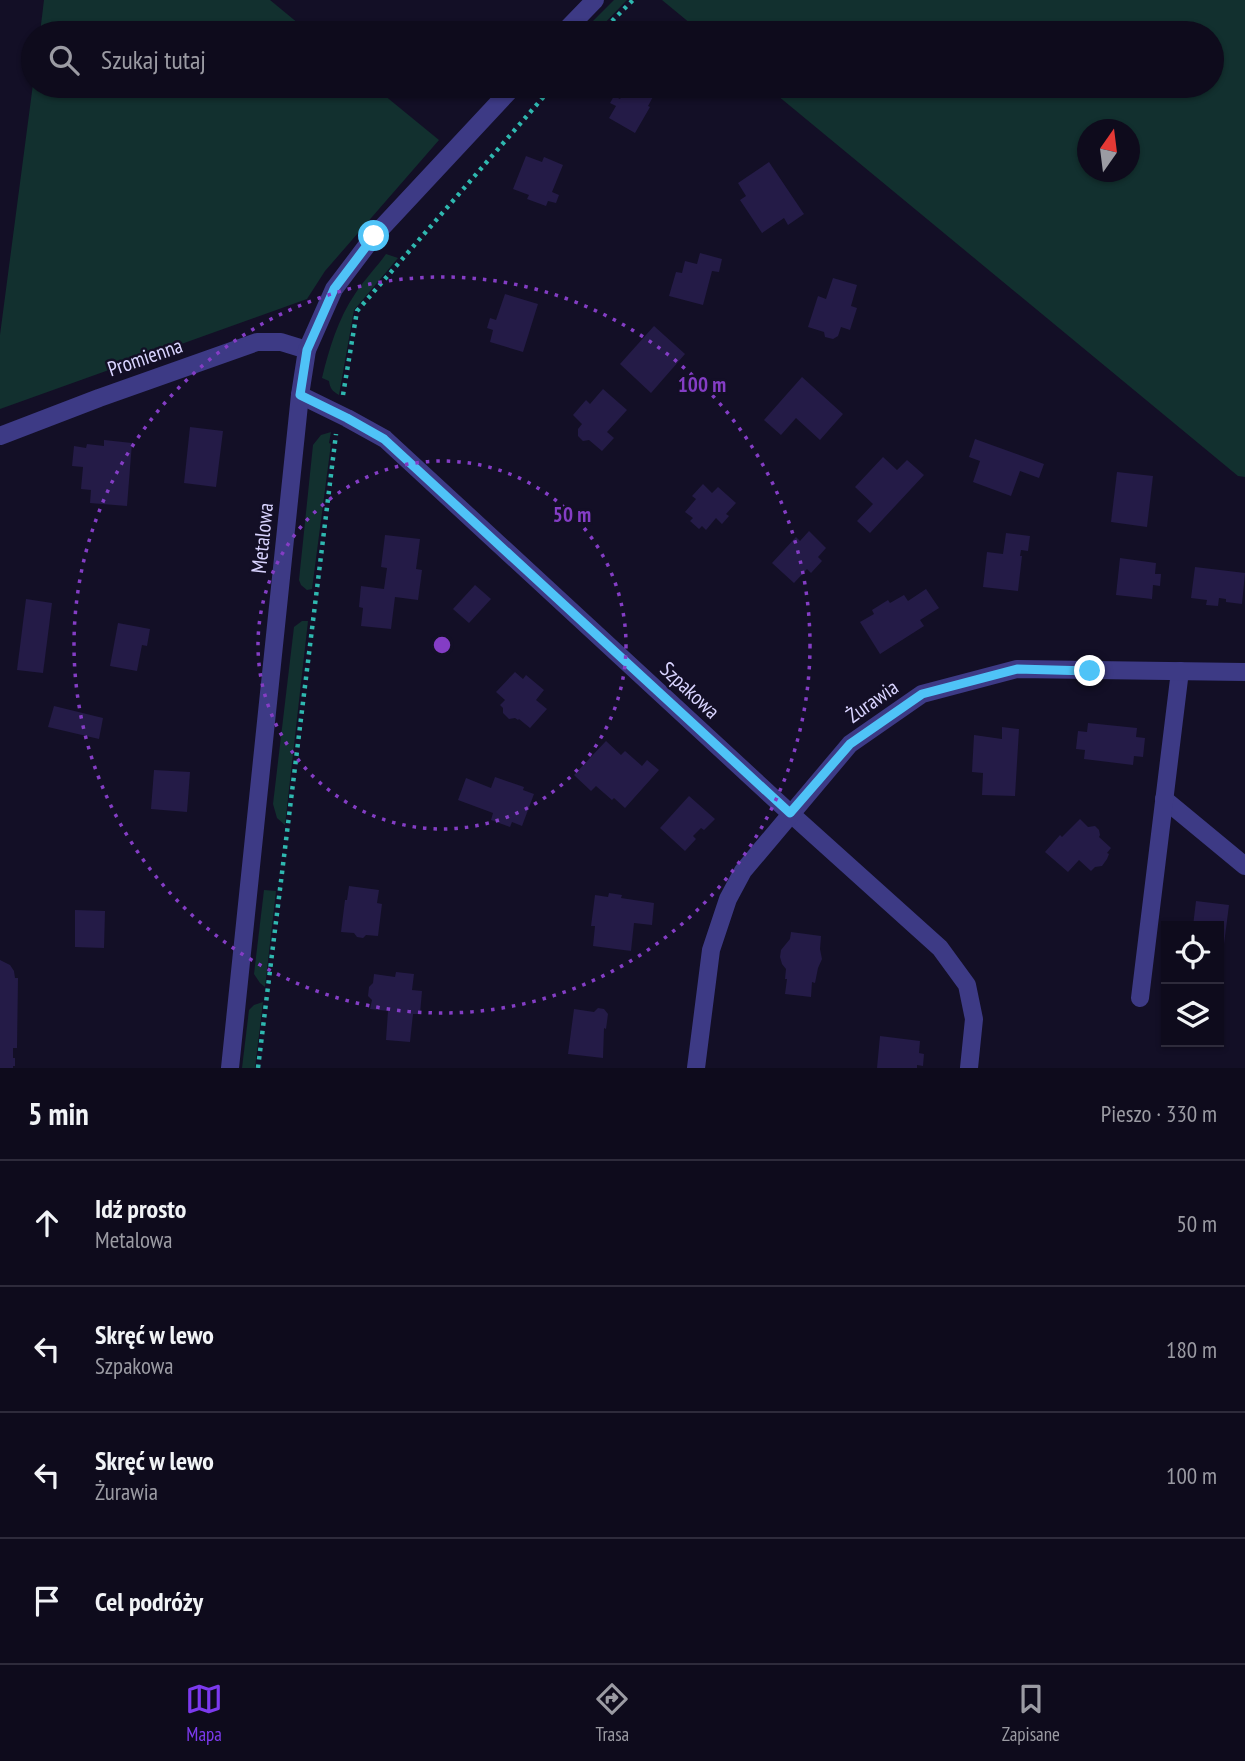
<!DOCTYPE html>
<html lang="pl">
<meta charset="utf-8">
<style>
body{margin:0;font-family:"PT Sans Narrow",sans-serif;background:#1c1929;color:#f1f3f6}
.controls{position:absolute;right:21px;bottom:21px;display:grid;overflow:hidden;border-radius:0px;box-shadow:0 2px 5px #0004}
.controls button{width:63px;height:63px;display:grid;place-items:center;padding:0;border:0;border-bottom:2px solid #2e2b3b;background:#0e0b1c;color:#f1f3f6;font:35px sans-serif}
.compass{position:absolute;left:1077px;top:119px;width:63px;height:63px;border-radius:50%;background:#0e0b1c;box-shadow:0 2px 5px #0004;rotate:14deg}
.stop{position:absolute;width:21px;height:21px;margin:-16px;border:5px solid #4fc3f7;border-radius:50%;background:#fff}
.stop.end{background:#4fc3f7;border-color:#fff;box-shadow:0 2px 7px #0008}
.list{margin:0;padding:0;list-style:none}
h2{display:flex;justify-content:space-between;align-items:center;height:91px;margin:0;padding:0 28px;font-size:30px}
h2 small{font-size:23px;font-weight:400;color:#9b9ba3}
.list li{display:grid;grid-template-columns:46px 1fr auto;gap:21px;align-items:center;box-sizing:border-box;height:126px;padding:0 28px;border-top:2px solid #2e2b3b}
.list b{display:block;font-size:26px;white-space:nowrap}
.list p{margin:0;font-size:23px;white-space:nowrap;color:#9b9ba3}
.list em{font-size:23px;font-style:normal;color:#9b9ba3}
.icon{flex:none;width:38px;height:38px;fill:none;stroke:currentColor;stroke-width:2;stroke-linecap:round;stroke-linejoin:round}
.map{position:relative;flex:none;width:1245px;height:1068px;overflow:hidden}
.search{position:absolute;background:#0e0b1c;box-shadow:0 2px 5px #0004;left:21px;right:21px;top:21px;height:77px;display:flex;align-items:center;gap:18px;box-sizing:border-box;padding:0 24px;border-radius:38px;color:#9b9ba3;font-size:26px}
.sheet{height:595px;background:#0e0b1c}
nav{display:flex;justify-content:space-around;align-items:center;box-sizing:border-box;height:98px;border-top:2px solid #2e2b3b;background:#0e0b1c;font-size:19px;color:#9b9ba3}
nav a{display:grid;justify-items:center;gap:4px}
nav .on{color:#7c3aed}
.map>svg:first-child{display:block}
.green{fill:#12302f;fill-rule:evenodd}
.building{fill:#241b47}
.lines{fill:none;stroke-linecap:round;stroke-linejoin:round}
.path{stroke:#2fb8b0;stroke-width:4.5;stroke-dasharray:3.5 5;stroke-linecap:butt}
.minor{stroke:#3d3a85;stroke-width:18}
.route{stroke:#4fc3f7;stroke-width:9}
.ring{fill:none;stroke:#843dc5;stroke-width:3.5;stroke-dasharray:3.5 7}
.labels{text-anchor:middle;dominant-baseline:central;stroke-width:5;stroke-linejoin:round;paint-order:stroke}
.street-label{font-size:21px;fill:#d9d4ff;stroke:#130f26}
.centre{fill:#843dc5;stroke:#130f26;stroke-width:3.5}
.ring-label{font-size:21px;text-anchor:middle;font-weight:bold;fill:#843dc5;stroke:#130f26;stroke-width:5;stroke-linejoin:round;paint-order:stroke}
</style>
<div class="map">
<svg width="1245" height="1068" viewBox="0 0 1245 1068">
<rect width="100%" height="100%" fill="#130f26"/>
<!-- green -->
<g class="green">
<path d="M44 0H270L310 33H40Z"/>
<path d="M614 0H627L595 33H581Z"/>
<path d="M662 0H1245V477L1238 476 766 86H1212V33H702ZM1088 130H1130V172H1088Z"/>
<path d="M33 84V86H373L439 140 325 271 307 299 0 409V335Z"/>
<path d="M386 254 398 258 354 310 339 395C332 391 330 388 329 381L322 378C329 349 338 319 355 294 364 280 376 268 386 254Z"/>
<path d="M331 432 329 443 331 444 312 589 307 590 301 585 299 580 313 445 321 435Z"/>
<path d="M302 621H308L285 825 277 818 273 804 294 627Z"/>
<path d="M264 890 276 891 265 987 260 983 254 974Z"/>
<path d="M263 1002 255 1068H242L249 1010 254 1005Z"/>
</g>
<!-- building -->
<g class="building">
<path d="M629 86H638L654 95 648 106 650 107 635 133 609 118 616 106 610 103 614 96 620 99Z"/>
<path d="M526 156 542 162 544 157 563 165 552 192 559 195 556 203 548 201 546 206 527 199 529 195 513 189Z"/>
<path d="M769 162 804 214 788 225 784 218 762 233 740 200 746 196 738 183Z"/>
<path d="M700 253 722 259 719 272 712 271 703 305 669 296 676 272 682 273 685 261 697 264Z"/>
<path d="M833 278 857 285 851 306 857 308 850 330 841 327 838 336 833 339 825 337 824 332 808 327 818 296 826 299Z"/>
<path d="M505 294 538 304 523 352 490 342 493 330 487 328 490 318 496 320Z"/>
<path d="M654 326 685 354 651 393 620 364Z"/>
<path d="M802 377 843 414 820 440 796 418 781 435 764 420Z"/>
<path d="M603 389 627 410 607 432 614 438 602 451 589 440 583 441 578 436V429L582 424 573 415 586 400 590 404Z"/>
<path d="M190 427 223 431 216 487 184 483Z"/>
<path d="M975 439 1044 464 1039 478 1020 471 1011 496 973 482 980 461 969 457Z"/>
<path d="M104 440 132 443 127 506 90 503 91 490 81 489 83 467 72 466 74 446 86 448 87 444 104 446Z"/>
<path d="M883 457 897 470 907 460 924 475 870 533 857 521 873 504 855 487Z"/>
<path d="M1117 472 1153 476 1147 527 1111 522Z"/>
<path d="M703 484 712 493 718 487 736 503 726 514 729 516 722 524 716 518 706 530 702 526 699 529 690 521 693 518 685 512 696 499 692 496Z"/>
<path d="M809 531 826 548 818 557 822 561 811 573 807 569 794 583 772 563 796 537 800 541Z"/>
<path d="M1006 533 1030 536 1028 551 1021 550 1020 556H1022L1018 591 983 587 987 552 1003 554Z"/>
<path d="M385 535 420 539 416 569 422 570 418 600 395 597 391 629 361 626 363 608 359 607 361 586 384 589 387 568 381 567Z"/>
<path d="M1120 558 1156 563 1155 574H1161L1160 586 1153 585 1152 599 1116 595Z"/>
<path d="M1195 567 1245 573 1242 604 1226 602V599L1219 598 1218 606 1206 605 1207 600 1191 598Z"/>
<path d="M475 585 491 599 469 623 453 609Z"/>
<path d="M926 589 939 608 920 620 924 626 880 654 860 622 874 614 872 610 888 600 890 603 904 595 908 601Z"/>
<path d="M26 599 52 603 43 673 17 670Z"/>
<path d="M118 623 150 629 147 646 142 645 137 671 110 666Z"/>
<path d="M515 672 523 679 526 675 544 690 536 700 547 709 530 728 519 719 518 720 515 718 509 719 503 713V708L500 705 505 700 496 692Z"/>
<path d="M54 706 103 718 99 739 48 727Z"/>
<path d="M1088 723 1137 728 1136 737 1145 738 1143 757 1134 756 1133 765 1084 759 1085 750 1076 749 1078 731 1087 732Z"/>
<path d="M1002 727 1019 729 1015 796 982 795 983 773 972 772 974 735 1002 739Z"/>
<path d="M606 741 621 755 625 751 642 766 647 760 659 770 625 808 614 798 612 800 596 786 591 791 574 775Z"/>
<path d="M154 770 190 772 187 812 151 809Z"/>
<path d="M495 777 524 787 523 790 534 794 522 826 512 822 510 827 491 820 493 813 458 800 466 778 491 788Z"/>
<path d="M689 796 715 819 704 830 701 828 693 836 696 839 685 851 660 828Z"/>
<path d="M1080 819 1088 827 1095 826 1099 830 1100 835 1099 837 1111 848 1107 853 1109 854 1107 859 1102 866 1095 867 1091 871 1079 860 1068 872 1045 852 1060 835 1062 837Z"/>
<path d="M349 886 379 890 377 903 382 904 378 936 366 935 363 938 357 937 354 933 341 932 345 900H347Z"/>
<path d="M609 893 622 895 621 898 654 903 652 925 634 923 631 951 593 946 595 926H591L595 895 608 897Z"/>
<path d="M1196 901 1229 905 1223 952 1219 951V926H1193Z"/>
<path d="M75 910 105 911 104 948 75 947Z"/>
<path d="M791 932 821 936 820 949 822 959 818 968 815 983 812 982 811 997 785 994 787 979H785L786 969 782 964 780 957 781 950 790 939Z"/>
<path d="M0 960 10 965 14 971 15 978H18L17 1048H13V1058H15V1066H13V1068H0Z"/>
<path d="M396 972 414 974 412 990 422 991 420 1014H413L410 1042 386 1040 388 1011 370 1009 372 1000 368 996 369 987 373 983 374 974 395 977Z"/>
<path d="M598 1008 604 1009 608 1014 606 1029 604 1028 603 1058 568 1054 574 1009 594 1012Z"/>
<path d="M880 1036 920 1041 919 1053 924 1054 923 1066 917 1065V1068H877Z"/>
</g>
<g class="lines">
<!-- path -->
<g class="path">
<path d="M600 33 633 0"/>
<path d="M343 395 357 311 553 86"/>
<path d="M258 1068 336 434"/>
</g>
<!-- minor -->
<g class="minor">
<path d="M563 33 595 0"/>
<path d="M300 395 347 418 385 439 790 813 940 948 967 985 974 1019 969 1068"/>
<path d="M0 436 99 398 257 342H281L307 350"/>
<path d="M1164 799 1245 866"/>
<path d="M1140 998 1180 671"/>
<path d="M230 1068 300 395 307 350 334 289 374 236 514 86"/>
<path d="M696 1068 711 950 728 899 743 871 850 744 922 694 1017 669 1245 672"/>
</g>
</g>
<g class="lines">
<!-- route -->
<path class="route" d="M374 236 334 289 307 350 300 395 347 418 384 439 790 813 850 744 922 694 1017 669 1090 671"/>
</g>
<!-- distance rings -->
<g class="ring">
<circle cx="442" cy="645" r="184"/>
<circle cx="442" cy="645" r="368"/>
</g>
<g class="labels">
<!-- street labels -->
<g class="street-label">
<text transform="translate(145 357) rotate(-19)">Promienna</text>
<text transform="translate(262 538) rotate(-84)">Metalowa</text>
<text transform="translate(690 690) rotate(43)">Szpakowa</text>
<text transform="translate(872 701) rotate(-35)">Żurawia</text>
</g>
</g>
<circle cx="442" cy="645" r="10" class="centre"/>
<g class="ring-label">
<text x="702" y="392">100 m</text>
<text x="572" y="522">50 m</text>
</g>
</svg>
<div class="controls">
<button><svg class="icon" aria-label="locate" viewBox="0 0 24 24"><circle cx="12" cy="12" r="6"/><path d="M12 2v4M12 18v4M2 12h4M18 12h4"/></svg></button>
<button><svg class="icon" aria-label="layers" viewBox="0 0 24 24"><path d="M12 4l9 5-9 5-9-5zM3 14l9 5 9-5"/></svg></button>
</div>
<svg class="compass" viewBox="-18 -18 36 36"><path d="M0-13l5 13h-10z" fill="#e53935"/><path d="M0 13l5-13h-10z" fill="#9b9ba3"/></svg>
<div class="stop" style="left:374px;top:236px"></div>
<div class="stop end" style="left:1090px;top:671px"></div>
<div class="search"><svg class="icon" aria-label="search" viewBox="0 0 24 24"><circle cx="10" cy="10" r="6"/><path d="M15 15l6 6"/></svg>Szukaj tutaj</div>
</div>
<section class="sheet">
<h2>5 min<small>Pieszo · 330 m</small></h2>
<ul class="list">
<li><svg class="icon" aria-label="ahead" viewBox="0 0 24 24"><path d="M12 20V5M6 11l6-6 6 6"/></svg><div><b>Idź prosto</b><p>Metalowa</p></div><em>50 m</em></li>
<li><svg class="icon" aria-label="left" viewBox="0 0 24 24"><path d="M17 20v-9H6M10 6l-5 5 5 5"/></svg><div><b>Skręć w lewo</b><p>Szpakowa</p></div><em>180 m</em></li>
<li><svg class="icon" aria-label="left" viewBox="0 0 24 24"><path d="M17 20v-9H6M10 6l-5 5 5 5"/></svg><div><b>Skręć w lewo</b><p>Żurawia</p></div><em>100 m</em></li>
<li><svg class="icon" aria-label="arrive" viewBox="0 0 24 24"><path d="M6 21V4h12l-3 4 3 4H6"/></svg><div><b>Cel podróży</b></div></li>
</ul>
</section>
<nav>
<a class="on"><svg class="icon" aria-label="map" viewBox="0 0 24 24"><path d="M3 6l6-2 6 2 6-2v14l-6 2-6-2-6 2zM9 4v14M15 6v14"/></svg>Mapa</a>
<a><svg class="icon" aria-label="directions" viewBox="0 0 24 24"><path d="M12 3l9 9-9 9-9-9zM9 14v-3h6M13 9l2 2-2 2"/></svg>Trasa</a>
<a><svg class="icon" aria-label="saved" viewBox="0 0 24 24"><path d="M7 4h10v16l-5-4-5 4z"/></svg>Zapisane</a>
</nav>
